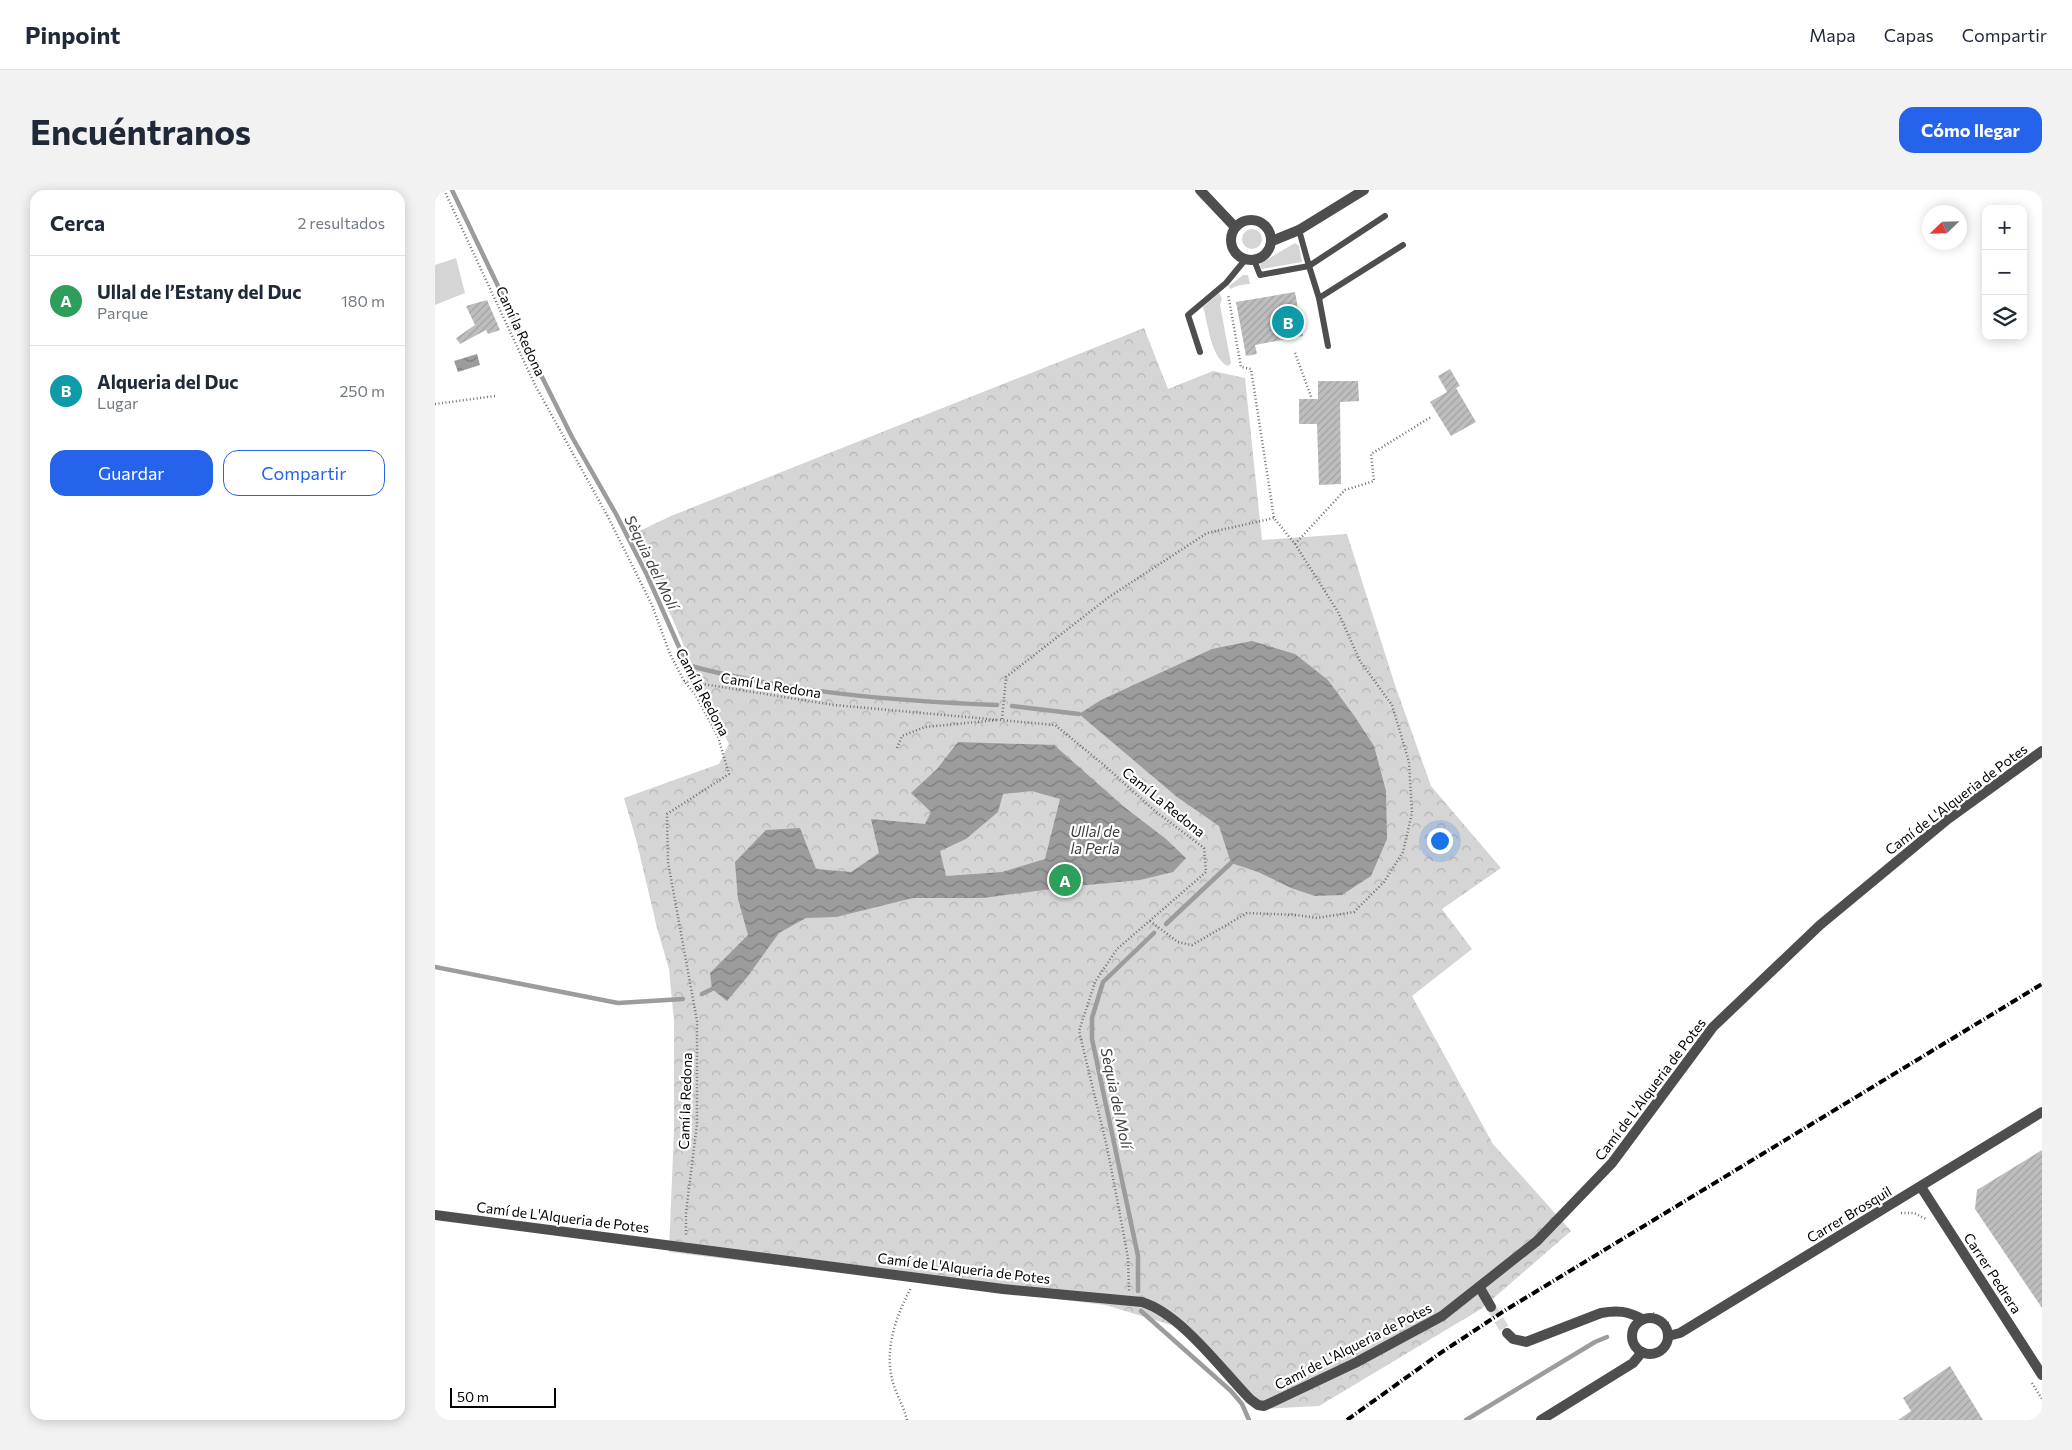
<!DOCTYPE html>
<html lang="es">
<meta charset="utf-8">
<style>
body{margin:0;font-family:Commissioner,sans-serif;background:#f2f2f3;color:#1f2937}
.controls{position:absolute;right:15px;top:15px;display:grid;overflow:hidden;border-radius:10px;box-shadow:0 2px 12px #0003}
.controls button{width:45px;height:45px;display:grid;place-items:center;padding:0;border:0;border-bottom:1px solid #e0e1e3;background:#fff;color:#1f2937;font:25px sans-serif}
.compass{position:absolute;left:1487px;top:15px;width:45px;height:45px;border-radius:50%;background:#fff;box-shadow:0 2px 12px #0003;rotate:247deg}
.scale{position:absolute;left:15px;bottom:12px;width:106px;box-sizing:border-box;padding-left:5px;border:2px solid #000;border-top:0;font-size:14px;line-height:18px;white-space:nowrap;color:#000;-webkit-text-stroke:4px #fff;paint-order:stroke}
.you{position:absolute;left:1004px;top:650px;width:18px;height:18px;margin:-12px;border:4px solid #fff;border-radius:50%;background:#1a73e8;box-shadow:0 0 0 8px #1a73e833}
.badge{display:grid;place-items:center;width:32px;height:32px;border-radius:50%;background:#2563eb;color:#fff;font-size:16px;font-weight:700}
.pin{position:absolute;translate:-50% -50%;border:2px solid #fff;box-shadow:0 1px 5px #0006}
.list{margin:0;padding:0;list-style:none}
h2{display:flex;justify-content:space-between;align-items:center;height:65px;margin:0;padding:0 20px;font-size:21px}
h2 small{font-size:16px;font-weight:400;color:#747a83}
.list li{display:grid;grid-template-columns:32px 1fr auto;gap:15px;align-items:center;box-sizing:border-box;height:90px;padding:0 20px;border-top:1px solid #e0e1e3}
.list b{display:block;font-size:19px;white-space:nowrap}
.list p{margin:0;font-size:16px;white-space:nowrap;color:#747a83}
.list em{font-size:16px;font-style:normal;color:#747a83}
.actions{display:flex;gap:10px;padding:15px 20px}
.actions a{flex:1;padding:11px 0;border:1px solid #2563eb;border-radius:15px;text-align:center;font-size:18px;color:#2563eb}
.actions .main{background:#2563eb;color:#fff}
.icon{flex:none;width:28px;height:28px;fill:none;stroke:currentColor;stroke-width:2;stroke-linecap:round;stroke-linejoin:round}
.map{position:relative;flex:none;width:1607px;height:1230px;overflow:hidden;border-radius:15px}
header{display:flex;align-items:center;gap:30px;box-sizing:border-box;height:70px;padding:0 25px;background:#fff;border-bottom:1px solid #e0e1e3}
header strong{font-size:24px}
nav{display:flex;gap:28px;margin-inline-start:auto;font-size:18px}
.intro{display:flex;align-items:center;justify-content:space-between;box-sizing:border-box;height:120px;padding:0 30px}
h1{margin:0;font-size:35px}
.button{padding:12px 22px;border-radius:15px;background:#2563eb;color:#fff;font-size:18px;font-weight:700}
main{display:flex;gap:30px;padding:0 30px}
aside{flex:1;background:#fff;border-radius:15px;box-shadow:0 2px 12px #0003}
.map>svg:first-child{display:block}
.green{fill:#d5d5d5}
.forest{fill:url(#forest-crowns)}
.water{fill:url(#water-waves);fill-rule:evenodd}
.lines{fill:none;stroke-linecap:round;stroke-linejoin:round}
.stream{stroke:#9c9c9c;stroke-width:4.5}
.building{fill:url(#building-hatch)}
.minor-tunnel{stroke:#d9d9d9;stroke-width:10;stroke-dasharray:10 5;stroke-linecap:butt}
.path{stroke:#707070;stroke-width:2.5;stroke-dasharray:1 2.5;stroke-linecap:butt}
.service{stroke:#4e4e4e;stroke-width:6}
.minor{stroke:#4e4e4e;stroke-width:10}
.secondary{stroke:#1b1b1b;stroke-width:10}
.rail{stroke:#000;stroke-width:4;stroke-dasharray:8 2.5 1 2.5;stroke-linecap:butt}
.labels{text-anchor:middle;dominant-baseline:central;stroke-width:4.5;stroke-linejoin:round;paint-order:stroke}
.street-label{font-size:14px;fill:#000;stroke:#fff}
.water-label{font-size:15px;font-style:italic;fill:#3d3d3d;stroke:#fff}
</style>
<header>
<strong>Pinpoint</strong>
<nav><a>Mapa</a><a>Capas</a><a>Compartir</a></nav>
</header>
<div class="intro"><h1>Encuéntranos</h1><a class="button">Cómo llegar</a></div>
<main>
<aside>
<h2>Cerca<small>2 resultados</small></h2>
<ul class="list">
<li><span class="badge" style="background:#2e9e5b">A</span><div><b>Ullal de l’Estany del Duc</b><p>Parque</p></div><em>180 m</em></li>
<li><span class="badge" style="background:#0f9aa8">B</span><div><b>Alqueria del Duc</b><p>Lugar</p></div><em>250 m</em></li>
</ul>
<div class="actions"><a class="main">Guardar</a><a>Compartir</a></div>
</aside>
<div class="map">
<svg width="1607" height="1230" viewBox="0 0 1607 1230">
<defs>
<pattern id="forest-crowns" width="20" height="18" patternUnits="userSpaceOnUse" patternTransform="scale(1.25)"><rect width="20" height="18" fill="#d5d5d5"/><path d="M2 6a3 3 0 1 1 6 0M12 15a3 3 0 1 1 6 0" fill="none" stroke="#b5b5b5"/></pattern>
<pattern id="water-waves" width="16" height="10" patternUnits="userSpaceOnUse" patternTransform="scale(1.25)"><rect width="16" height="10" fill="#9c9c9c"/><path d="M0 5q4-4 8 0t8 0" fill="none" stroke="#7d7d7d"/></pattern>
<pattern id="building-hatch" width="6" height="6" patternUnits="userSpaceOnUse" patternTransform="scale(1.25)"><rect width="6" height="6" fill="#bebebe"/><path d="M-1 1l2-2M0 6l6-6M5 7l2-2" fill="none" stroke="#a2a2a2"/></pattern>
</defs>
<rect width="100%" height="100%" fill="#fff"/>
<!-- green -->
<g class="green">
<circle cx="817" cy="49" r="10"/>
<path d="M860 53 864 56 867 72 827 79 825 77 826 73Z"/>
<path d="M21 68 30 103 0 115V75Z"/>
<path d="M808 85H813L815 94 805 95 795 99 794 96Z"/>
<path d="M784 103 787 109 785 115 796 173 793 176C776 169 773 133 768 117Z"/>
</g>
<!-- forest -->
<path class="forest" d="M709 138 733 199 778 181 810 188 827 350 912 344 960 495 996 596 1066 678 1007 719 1037 759 977 806 1058 954 1136 1041 1046 1119 884 1216 825 1219 740 1136 670 1115 234 1062 239 940V831L234 779 222 738 202 653 189 608 284 574 294 554 271 508 238 430 196 345 236 326Z"/>
<!-- water -->
<g class="water">
<path d="M42 164 45 175 23 182 19 171Z"/>
<path d="M817 451 860 464 893 490 920 527 939 556 951 601 952 649 936 686 907 705 880 706 856 698 823 682 796 673 784 636 742 607 644 524 666 510 777 459Z"/>
<path d="M523 552 619 555 688 616 731 649 751 668 738 682 705 690 631 697 548 708H478L401 727 371 728 344 743 313 786 292 811 277 799 275 783 313 745 303 709 300 672 331 640 365 638 381 679 416 682 444 663 436 629 490 634 496 622 476 603 502 579ZM597 601 625 609 610 669 567 682 511 686 505 661 531 649 563 622 568 604Z"/>
</g>
<g class="lines">
<!-- stream -->
<g class="stream">
<path d="M17 0 98 169 137 247 181 324 212 385 252 475C351 502 459 511 562 515"/>
<path d="M577 516 644 524"/>
<path d="M731 734 796 673"/>
<path d="M0 777 183 813 248 809"/>
<path d="M267 804 277 799"/>
<path d="M703 1101V1066L657 849V828L668 792 719 743"/>
<path d="M706 1121 796 1201 807 1214 814 1230"/>
<path d="M1031 1230 1160 1152 1172 1147"/>
</g>
</g>
<!-- building -->
<g class="building">
<path d="M860 102 868 146 820 155 822 164 811 166 801 112Z"/>
<path d="M52 110 65 140 53 144 51 140 25 154 21 148 40 135 31 116Z"/>
<path d="M1015 179 1025 196 1021 198 1041 232 1016 246 995 212 1012 202 1003 186Z"/>
<path d="M883 191H923L924 211 905 212 906 294 884 295 882 234H864V209H883Z"/>
<path d="M1607 960V1118L1540 1019 1542 1000Z"/>
<path d="M1515 1176 1548 1230H1463L1476 1221 1468 1208Z"/>
</g>
<g class="lines">
<!-- minor-tunnel -->
<path class="minor-tunnel" d="M1056 1117 1072 1143"/>
<!-- path -->
<g class="path">
<path d="M9 0 100 195 173 327 217 415 235 464 249 491 260 504 283 547 294 584 232 624 233 672 262 831V934L251 1022V1046"/>
<path d="M860 163 877 209"/>
<path d="M0 214 60 206"/>
<path d="M860 354 910 300 939 291 936 264 996 227"/>
<path d="M249 491 399 515 620 535 669 575 720 621 769 658 771 682 682 759 660 792 644 841 672 957 683 1014 693 1068 694 1101"/>
<path d="M567 529 571 487 674 407 772 343 839 328"/>
<path d="M462 558 467 546 490 537 562 530"/>
<path d="M715 731 743 752 757 755 812 723 862 725 882 728 919 722 949 692 968 662 977 623 974 572 957 515 925 471 903 422 860 354 839 328 816 179 806 177 793 104"/>
<path d="M1466 1023H1479L1491 1029"/>
<path d="M1218 1123 1234 1133"/>
<path d="M1597 1193 1607 1209"/>
<path d="M472 1230C469 1217 462 1206 458 1193 449 1160 460 1128 476 1098"/>
</g>
<!-- service -->
<g class="service">
<path d="M864 40 874 76 950 26"/>
<path d="M819 70 825 85 874 76 884 108 968 55"/>
<path d="M884 108 893 156"/>
<path d="M765 162 753 125 791 93 810 70"/>
</g>
<!-- minor -->
<g class="minor">
<path d="M765 0 800 37"/>
<circle cx="816" cy="50" r="20"/>
<path d="M837 51 864 40 929 0"/>
<path d="M1486 997 1607 1185"/>
<path d="M0 1025 568 1099 707 1112C746 1124 786 1179 815 1209L823 1215 829 1216 920 1173 1007 1126 1102 1051 1177 973 1278 837 1385 735 1513 629 1607 561"/>
<path d="M1045 1098 1056 1117"/>
<circle cx="1215" cy="1146" r="18"/>
<path d="M1072 1143 1078 1149 1091 1152 1166 1123C1182 1120 1193 1121 1207 1129"/>
<path d="M1233 1146 1245 1143 1607 922"/>
<path d="M1106 1230 1198 1173 1207 1162"/>
</g>
<!-- secondary -->
<path class="secondary" d="M0 1229 1 1230"/>
<!-- rail -->
<path class="rail" d="M912 1230 1004 1164 1069 1121 1607 794"/>
</g>
<g class="labels">
<!-- street labels -->
<g class="street-label">
<text transform="translate(86 141) rotate(65)">Camí la Redona</text>
<text transform="translate(336 495) rotate(9)">Camí La Redona</text>
<text transform="translate(268 502) rotate(62)">Camí la Redona</text>
<text transform="translate(1521 609) rotate(-37)">Camí de L'Alqueria de Potes</text>
<text transform="translate(729 612) rotate(39)">Camí La Redona</text>
<text transform="translate(1215 899) rotate(-53)">Camí de L'Alqueria de Potes</text>
<text transform="translate(250 911) rotate(-88)">Camí la Redona</text>
<text transform="translate(1414 1024) rotate(-31)">Carrer Brosquil</text>
<text transform="translate(128 1027) rotate(7)">Camí de L'Alqueria de Potes</text>
<text transform="translate(529 1078) rotate(7)">Camí de L'Alqueria de Potes</text>
<text transform="translate(1558 1083) rotate(57)">Carrer Pedrera</text>
<text transform="translate(918 1156) rotate(-27)">Camí de L'Alqueria de Potes</text>
</g>
<!-- water labels -->
<g class="water-label">
<text transform="translate(217 372) rotate(64)">Sèquia del Molí</text>
<text x="660" y="641">Ullal de<tspan x="660" dy="17">la Perla</tspan></text>
<text transform="translate(682 908) rotate(78)">Sèquia del Molí</text>
</g>
</g>
</svg>
<div class="controls">
<button>+</button>
<button>−</button>
<button><svg class="icon" aria-label="layers" viewBox="0 0 24 24"><path d="M12 4l9 5-9 5-9-5zM3 14l9 5 9-5"/></svg></button>
</div>
<svg class="compass" viewBox="-18 -18 36 36"><path d="M0-13l5 13h-10z" fill="#e53935"/><path d="M0 13l5-13h-10z" fill="#747a83"/></svg>
<div class="scale">50 m</div>
<div class="you"></div>
<div class="pin badge" style="left:630px;top:690px;background:#2e9e5b">A</div>
<div class="pin badge" style="left:853px;top:132px;background:#0f9aa8">B</div>
</div>
</main>
